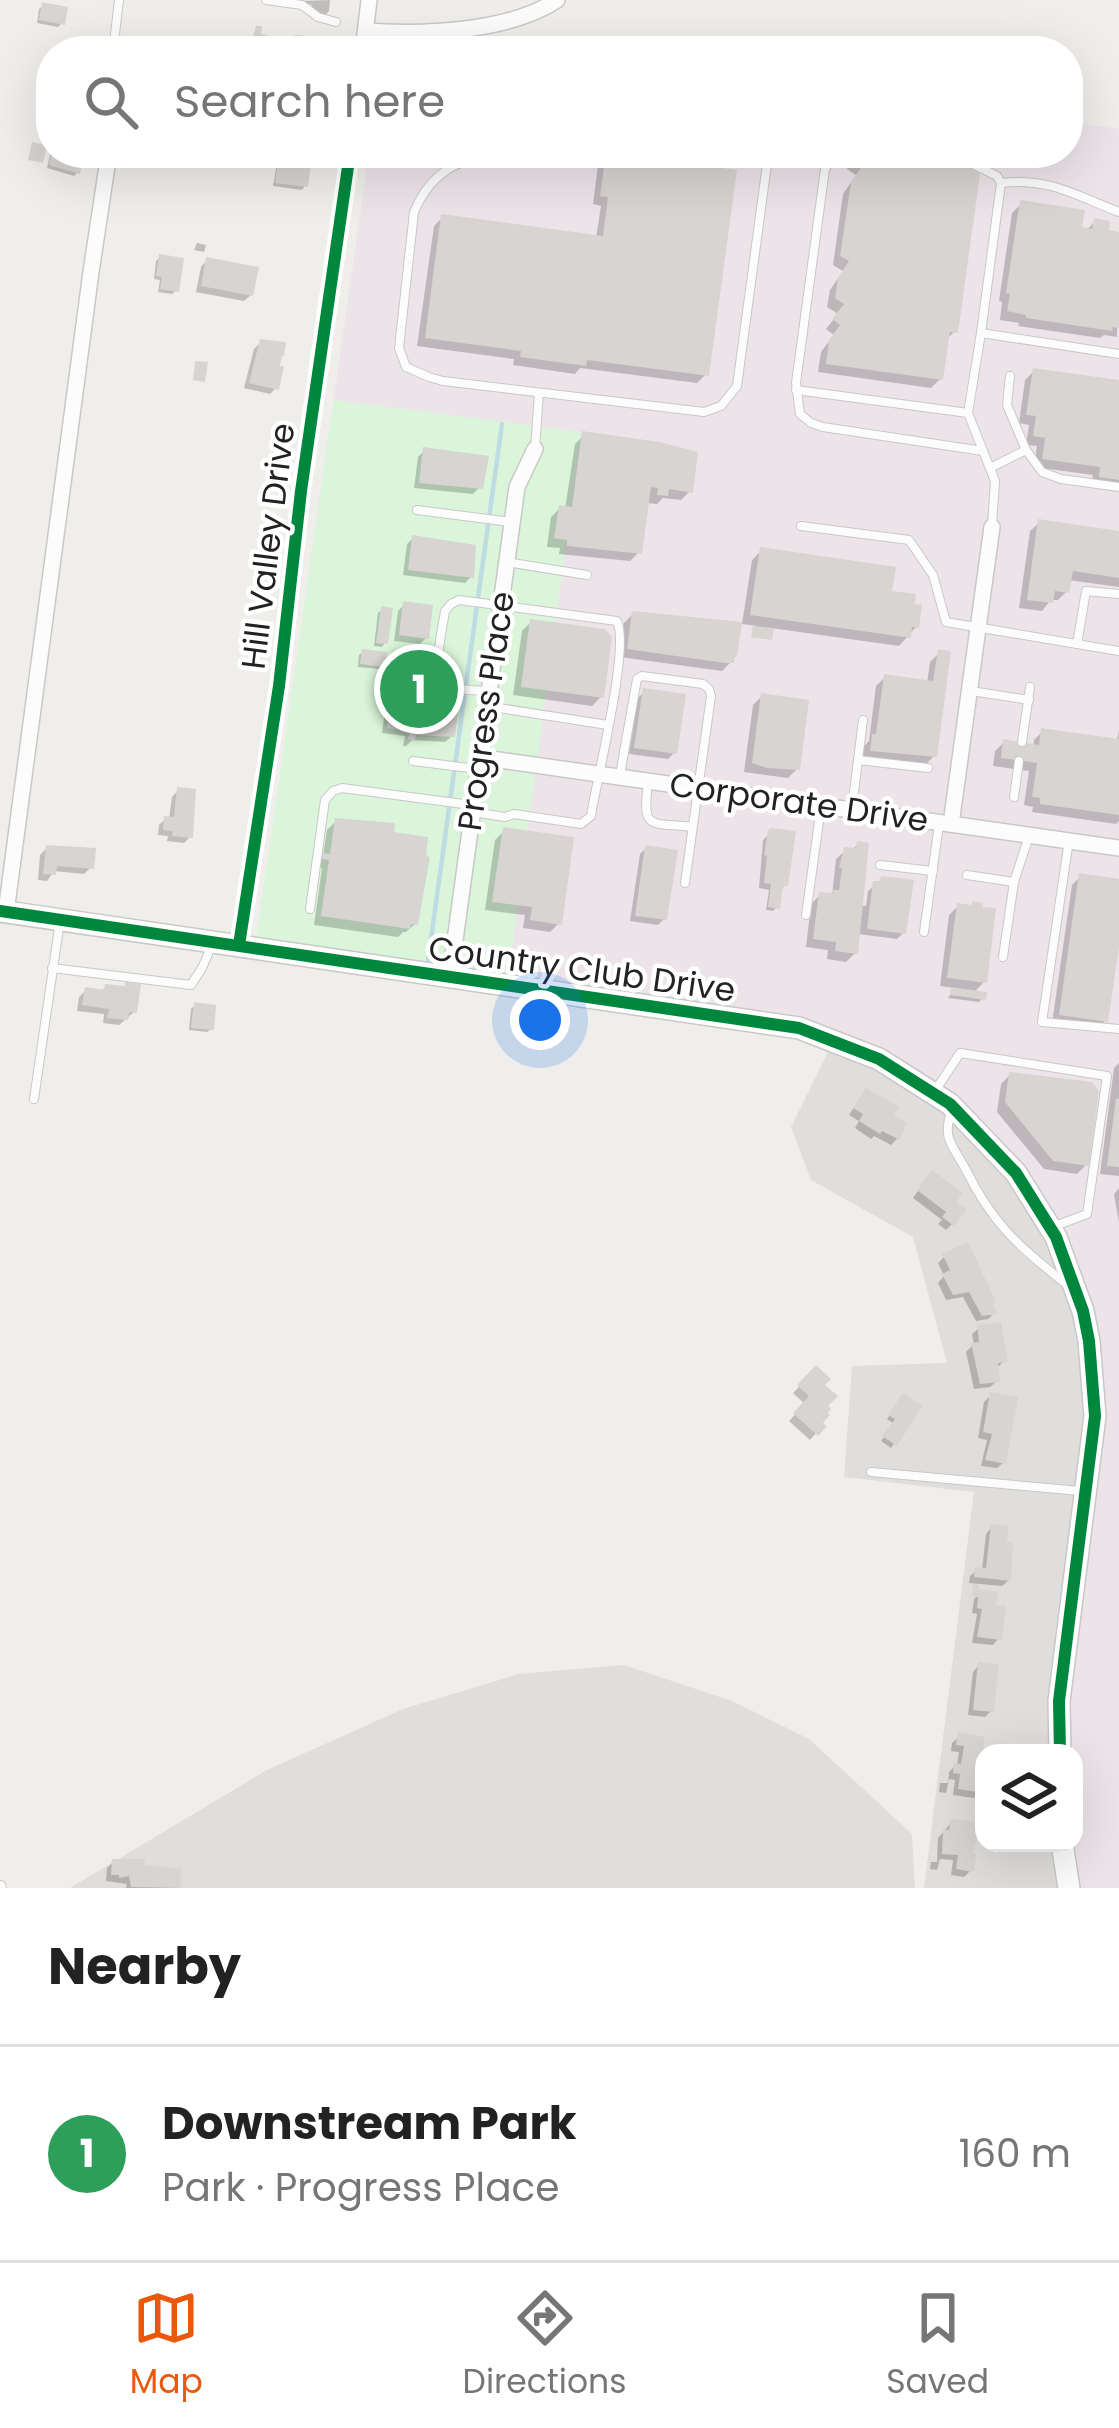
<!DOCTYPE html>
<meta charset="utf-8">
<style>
body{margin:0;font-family:Poppins,sans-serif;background:#f2f2f2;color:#222}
.controls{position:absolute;right:36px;bottom:36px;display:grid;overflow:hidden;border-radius:24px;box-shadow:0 12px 48px #0002}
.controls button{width:108px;height:108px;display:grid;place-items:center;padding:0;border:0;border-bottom:3px solid #e0e0e0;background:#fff;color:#222;font:60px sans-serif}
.you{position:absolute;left:540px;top:1020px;width:42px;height:42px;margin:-30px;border:9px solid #fff;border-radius:50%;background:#1a73e8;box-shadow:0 0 0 18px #1a73e833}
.badge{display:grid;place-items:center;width:78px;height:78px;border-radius:50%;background:#ea580c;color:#fff;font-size:39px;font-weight:700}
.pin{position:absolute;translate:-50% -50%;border:6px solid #fff;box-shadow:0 3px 12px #0006}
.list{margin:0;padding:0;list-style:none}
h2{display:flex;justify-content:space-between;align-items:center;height:156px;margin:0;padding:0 48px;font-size:51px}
h2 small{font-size:39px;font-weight:400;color:#767676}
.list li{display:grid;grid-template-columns:78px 1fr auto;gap:36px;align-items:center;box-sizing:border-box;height:216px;padding:0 48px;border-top:3px solid #e0e0e0}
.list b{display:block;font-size:45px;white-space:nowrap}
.list p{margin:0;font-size:39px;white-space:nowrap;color:#767676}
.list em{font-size:39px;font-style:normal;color:#767676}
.icon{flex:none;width:66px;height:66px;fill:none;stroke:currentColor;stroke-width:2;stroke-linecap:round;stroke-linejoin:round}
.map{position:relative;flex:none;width:1119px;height:1888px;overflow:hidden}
.search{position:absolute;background:#fff;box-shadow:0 12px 48px #0002;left:36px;right:36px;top:36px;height:132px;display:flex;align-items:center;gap:30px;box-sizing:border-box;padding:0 42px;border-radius:48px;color:#767676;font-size:45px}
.sheet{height:372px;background:#fff}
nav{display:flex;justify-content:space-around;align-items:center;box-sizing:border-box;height:168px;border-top:3px solid #e0e0e0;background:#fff;font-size:33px;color:#767676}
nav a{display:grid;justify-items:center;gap:6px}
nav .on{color:#ea580c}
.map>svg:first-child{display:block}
.residential{fill:#dfdedc}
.industrial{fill:#ede4e9}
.park{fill:#daf5da}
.shadow{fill:#0003}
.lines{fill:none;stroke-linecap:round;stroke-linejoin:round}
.stream{stroke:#bfdbe3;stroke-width:4.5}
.building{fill:#d7d4d2}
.service-casing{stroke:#c9c8c7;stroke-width:10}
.minor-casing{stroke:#c9c8c7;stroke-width:18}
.tertiary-casing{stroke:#c9c8c7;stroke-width:24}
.service{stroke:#fdfcfc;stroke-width:8}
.minor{stroke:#fdfcfc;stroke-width:15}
.tertiary{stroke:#fdfcfc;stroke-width:21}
.cycleway-casing{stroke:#fff;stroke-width:20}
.cycleway{stroke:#00873e;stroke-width:12}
.labels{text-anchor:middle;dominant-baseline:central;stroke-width:9;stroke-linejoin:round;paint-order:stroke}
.street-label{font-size:33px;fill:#222;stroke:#fff}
</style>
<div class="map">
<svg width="1119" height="1888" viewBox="0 0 1119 1888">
<rect width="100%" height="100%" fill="#f0eeeb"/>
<!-- residential -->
<g class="residential">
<path d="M834 1040 920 1083 1045 1216 1093 1369 1061 1753H984V1843H1061L1066 1888H924L974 1492 844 1477 852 1366 947 1363 913 1237 811 1180 791 1127Z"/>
<path d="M624 1665 732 1701 809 1739 912 1834 915 1888H70L267 1770 403 1709 519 1674Z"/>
</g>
<!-- industrial -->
<g class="industrial">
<path d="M386 32 548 51H383Z"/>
<path d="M1068 121 1119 129V1888H1066L1061 1843H1074V1753H1061L1093 1450 1076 1286 978 1130 851 1046 255 949 369 153H1068Z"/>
</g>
<!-- park -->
<path class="park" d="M334 400 581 432 507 986 255 947Z"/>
<!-- shadow -->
<g class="shadow">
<path d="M330 0 329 11 323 18 311 16 312 5 299 1Z"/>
<path d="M43 6 62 23 58 27 37 23 39 9Z"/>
<path d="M51 150V153L78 172 74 176 47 168Z"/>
<path d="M851 153H909L947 158 955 331 945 341 940 379 931 388 818 372 821 352 834 335 826 329 838 314 827 307 830 290 843 271 833 265 843 194 856 175 847 169Z"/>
<path d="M607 156 706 374 697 383 580 368 575 374 513 365 514 359 417 346 434 226 443 217 596 238 601 206 593 204 598 165Z"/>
<path d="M279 164 305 186 302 190 273 186 276 168Z"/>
<path d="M1021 204 1086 231 1095 221 1105 233 1119 235 1117 337 1104 335 1100 338 1018 326 1019 323 1000 320 1002 302 999 301 1012 213Z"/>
<path d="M197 243 206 245 204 252 194 250Z"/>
<path d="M160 257 176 290 172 294 158 292 160 280 154 279 156 261Z"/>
<path d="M207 260 251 295 244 301 196 292 201 267Z"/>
<path d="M261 342 276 388 270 394 244 388 254 349Z"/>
<path d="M1034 371 1119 383V489L1091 485 1093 475 1034 467 1037 446 1026 445 1029 425 1019 423 1025 380Z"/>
<path d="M584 435 690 491 681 500 663 498 657 504 646 503 639 552 630 561 559 554 560 548 547 547 551 517 560 508 565 509 575 444Z"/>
<path d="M424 451 480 487 473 494 414 488 418 457Z"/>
<path d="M1040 522 1119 534V587L1068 580 1067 591 1058 600H1051L1042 611 1019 608 1030 531Z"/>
<path d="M413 538 471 577 465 583 403 575 407 544Z"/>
<path d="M761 551 889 593 916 627 899 646 771 628 768 639 752 637 753 630 757 626 742 624 752 560Z"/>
<path d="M404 605 426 638 420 644 394 641 398 611Z"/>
<path d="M382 610 385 643 382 647 374 646 378 613Z"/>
<path d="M633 614 731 662 722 671 620 657 624 623Z"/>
<path d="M531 622 601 697 592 706 513 695 522 631Z"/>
<path d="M363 652 382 666 379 669 358 667 359 655Z"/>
<path d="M939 653 934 756 925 765 863 759 864 746 869 741 876 686 885 677 927 683 930 662Z"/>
<path d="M393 690 452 736 445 742 412 740 406 746H403L405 736 382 733 387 696Z"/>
<path d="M644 692 674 753 668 759 629 754 638 698Z"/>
<path d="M762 696 797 769 788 778 744 772 753 705Z"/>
<path d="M1119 729V821L1116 824 1032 812 1033 807 1024 805 1029 771 993 766 995 751 1004 742 1033 747 1034 740 1043 731 1117 741Z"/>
<path d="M178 790 190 837 184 843 167 841 168 836 158 835 159 825 165 819H169L172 797Z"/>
<path d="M336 821 416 923 406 932H403L398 937 314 925 322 868 312 867 323 856 327 830Z"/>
<path d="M504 831 559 923 550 932 523 928 525 915 485 910 495 840Z"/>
<path d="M772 831 785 885 779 891 777 907 773 911 766 910 769 890 759 888 763 840Z"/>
<path d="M858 844 859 905 866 906 868 891 882 879 903 933 897 939 858 934 855 953 846 962 827 959 828 950 806 947 811 904 820 895 832 896 836 859 846 850H852Z"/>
<path d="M47 848 91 867 84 874 54 871 47 881 38 880 40 855Z"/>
<path d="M646 848 664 919 658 925 630 921 640 854Z"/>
<path d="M1081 876 1119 882V926L1105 1021 1096 1030 1052 1023 1072 885Z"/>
<path d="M958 906 984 982 973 993 983 998 979 1002 948 998 954 988 940 986 949 915Z"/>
<path d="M106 987 134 1012 119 1025 103 1023 104 1014 77 1011 79 997 86 990 100 992Z"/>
<path d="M195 1005 211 1029 207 1032 189 1030 191 1009Z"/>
<path d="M1119 1063V1176L1100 1174 1114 1068Z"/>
<path d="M1010 1075 1086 1165 1077 1174 1044 1169 997 1112 1001 1084Z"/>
<path d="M860 1098 903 1124 897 1139 891 1145 874 1136 871 1139 855 1128 859 1121 849 1115Z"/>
<path d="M926 1180 952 1202V1224L946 1230 938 1224 942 1220 913 1198Z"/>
<path d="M1119 1188V1223L1114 1194Z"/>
<path d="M944 1257 994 1313 988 1319 976 1321 963 1297 946 1300 938 1283 944 1276 938 1263Z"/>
<path d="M979 1328 1004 1361 998 1367 997 1381 990 1387 974 1389 966 1352 974 1344 972 1334Z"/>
<path d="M816 1369 821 1385 818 1423 822 1426 810 1440 789 1421 805 1404 793 1393Z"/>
<path d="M991 1395 1004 1462 997 1468 981 1466 987 1440 978 1438 984 1402Z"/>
<path d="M900 1401 894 1444 891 1448 881 1441 894 1424 887 1419Z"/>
<path d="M992 1527 1009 1580 1002 1586 969 1583 970 1576 977 1570H982L986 1534Z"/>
<path d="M980 1593 999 1638 993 1645 972 1643 977 1614 972 1613 974 1599Z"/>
<path d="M979 1665 991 1711 985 1717 968 1715 973 1672Z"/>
<path d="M959 1737 981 1739V1791L974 1798 953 1795 955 1780 949 1779 946 1793 939 1792 940 1783H948L949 1772 957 1764 959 1752 951 1751 952 1743Z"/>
<path d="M952 1822 972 1841 971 1870 964 1877 951 1875 953 1860 940 1859 937 1870 930 1869 931 1862H937L938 1838Z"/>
<path d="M113 1862 178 1872V1888H126L127 1884 106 1881 107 1868Z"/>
</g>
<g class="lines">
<!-- stream -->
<path class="stream" d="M427 968 502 424"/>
</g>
<!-- building -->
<g class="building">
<path d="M42 2 68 7 65 25 39 20Z"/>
<path d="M256 26H262L261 34 267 35V43H261L260 51H253L254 44H251Z"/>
<path d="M295 35 306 36V51H285L286 39 294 40Z"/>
<path d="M32 142 47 145 43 163 28 160Z"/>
<path d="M51 153H84L80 174 49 165Z"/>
<path d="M606 153 737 170 709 376 587 360 586 366 520 357 521 351 425 338 441 214 603 236 608 197 600 196Z"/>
<path d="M855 153 948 155 980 174 958 333 950 332 943 380 826 364 829 340 840 325 832 319 844 304 835 298 838 278 849 261 840 256 851 182 863 165 854 160Z"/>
<path d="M278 161 311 165 308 187 275 183Z"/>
<path d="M1020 200 1085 210 1082 227 1092 229 1094 218 1110 221 1109 230 1119 232V328L1113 327 1112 331 1026 318V315L1007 311 1010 294 1006 293Z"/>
<path d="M159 254 184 258 179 292 160 289 162 277 156 276Z"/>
<path d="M206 257 259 267 253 296 201 286Z"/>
<path d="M260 339 286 342 284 356H282L280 366H284L279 390 249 383Z"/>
<path d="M195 361 208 362 205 382 193 380Z"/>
<path d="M1033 368 1119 380V480L1099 477 1100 467 1042 459 1045 438 1033 436 1036 416 1026 415Z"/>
<path d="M582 431 659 442 698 452 693 493 669 489 668 496 657 495 658 488 651 487 642 554 567 546V540L554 538 559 505 572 507Z"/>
<path d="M423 447 489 456 483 489 419 483Z"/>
<path d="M1038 519 1119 531V578L1073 571 1069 593 1055 591 1053 603 1027 600Z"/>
<path d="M412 535 476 545 474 578 408 570Z"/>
<path d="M760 547 896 567 892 591 916 594 915 604 922 605 919 628 912 627 911 638 750 615Z"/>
<path d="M403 601 433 605 429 639 399 635Z"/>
<path d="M381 606 393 608 388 644 376 643Z"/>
<path d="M632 611 742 622 737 657H735L734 663H725L627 649Z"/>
<path d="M530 619 605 629 612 637 604 698 521 687Z"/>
<path d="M753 626 774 628 772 640 751 637Z"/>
<path d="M362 649 387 652 385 667 360 664Z"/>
<path d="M938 649 951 651 937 757 870 751 872 734H876L884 674 933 681Z"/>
<path d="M392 687 439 693V696L450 697V703L459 704 455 737 416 735 415 741 408 739 410 731 387 728Z"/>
<path d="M643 688 686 694 677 754 634 748Z"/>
<path d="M761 693 809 700 800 770 767 768 752 763Z"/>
<path d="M1041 728 1119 739V815L1040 804V798L1032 797 1037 763 1001 758 1003 739 1039 745Z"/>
<path d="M177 787 196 789 193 838 172 836 173 831 163 830 164 816 174 817Z"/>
<path d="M335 818 395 823 394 832 428 837 426 856 430 857 418 925 411 924 410 929 321 916 329 860 320 859 321 853 330 854Z"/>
<path d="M503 827 574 837 562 925 530 920 532 907 492 902Z"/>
<path d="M771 828 796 831 788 886H783L780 909 768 907 771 884 764 883 767 856 764 855 768 830Z"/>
<path d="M857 841 869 843 858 954 835 951 836 942 813 939 819 892 833 893V890H839L842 868H839L844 847 856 848Z"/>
<path d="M46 845 96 848 94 869 57 866 56 875 43 874Z"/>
<path d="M645 845 678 850 667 920 635 916Z"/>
<path d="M1079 873 1119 879V947L1108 1022 1059 1015Z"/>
<path d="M881 876 914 880 906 934 867 929 873 881H880Z"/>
<path d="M972 901 983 903 982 907 996 908 987 983 947 978 957 903 972 905Z"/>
<path d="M125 982 141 984 137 1013 129 1012 128 1020 107 1018 109 1009 82 1005 85 987 104 990 105 984 125 986Z"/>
<path d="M951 987 987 992 986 1000 950 995Z"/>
<path d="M194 1002 216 1005 214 1030 191 1028Z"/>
<path d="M1009 1072 1092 1082 1099 1091 1089 1166 1053 1161 1005 1102Z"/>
<path d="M866 1088 899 1107 894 1115 906 1123 900 1140 882 1131 880 1134 859 1121 863 1114 853 1108Z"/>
<path d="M1116 1098 1119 1099V1167L1107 1166Z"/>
<path d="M932 1170 963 1193 956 1202 967 1209 954 1226 942 1217 946 1212 917 1190Z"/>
<path d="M968 1242 996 1302 993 1304 998 1314 982 1316 969 1292 953 1295 942 1274 950 1270 942 1254Z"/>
<path d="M1001 1322 1008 1362 998 1363 1000 1382 980 1384 971 1343 979 1342 977 1325Z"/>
<path d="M816 1365 831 1379 825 1385 838 1396 828 1406 831 1409 828 1413 830 1415 823 1423 827 1426 818 1436 793 1413 809 1396 797 1385Z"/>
<path d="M990 1392 1018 1397 1006 1464 985 1460 992 1434 983 1432Z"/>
<path d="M903 1393 922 1406 897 1446 882 1436 895 1419 888 1415Z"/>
<path d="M991 1524 1009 1526 1007 1542H1013L1011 1581 974 1577 975 1567 986 1568Z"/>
<path d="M973 1584 979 1585V1589L998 1592 996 1605 1006 1606 1002 1640 977 1637 982 1609 977 1608 978 1597H972Z"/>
<path d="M978 1662 999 1664 994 1712 973 1710Z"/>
<path d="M958 1732 984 1737V1793L958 1789 960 1774 953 1773 954 1763 961 1764 964 1746 956 1745Z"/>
<path d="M951 1819 981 1822 973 1854H976L974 1872 956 1869 958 1855 942 1854 943 1829 949 1830Z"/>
<path d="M112 1859H145L144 1865 181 1869V1888L131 1887 129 1876 119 1878V1875H111Z"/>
</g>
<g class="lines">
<!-- service casing -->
<g class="service-casing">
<g id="service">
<path d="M266 0 302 5 318 17 336 22"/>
<path d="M113 51 119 0"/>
<path d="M550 153C537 156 524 159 511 160 501 160 490 158 480 159 448 161 426 183 414 212L399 348 406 367 429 377 443 381 704 412 721 406 737 386 767 164 763 153"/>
<path d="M835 153 825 169 796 383 800 414 811 423 823 427 983 451"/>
<path d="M950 153 997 176 1001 183 981 333"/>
<path d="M1001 183C1048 177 1077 196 1119 212"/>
<path d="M796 390 968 413"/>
<path d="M535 449 539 393"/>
<path d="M1026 450 1042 472 1061 479 1119 487"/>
<path d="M990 468 1026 450 1007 405 1010 376"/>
<path d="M417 510 511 522"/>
<path d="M801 526 909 540 933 575 946 622 1119 651"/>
<path d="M992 526 995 481 968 413 981 333 1119 354"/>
<path d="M506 562 587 575"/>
<path d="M1077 644 1086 591 1119 594"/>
<path d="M971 691 1029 700"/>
<path d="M486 706 608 725"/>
<path d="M1022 742 1030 687"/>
<path d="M858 760 928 768"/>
<path d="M413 761 477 769"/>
<path d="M620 775 637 679 642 676 703 684 709 689 711 696 685 883"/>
<path d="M648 783C642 831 649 822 692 827"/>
<path d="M1014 797 1019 761"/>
<path d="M852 808 863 720"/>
<path d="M473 812 505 817 514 814 581 824 591 816C597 777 630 648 617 621L459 600 451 604 445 611C443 628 429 678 448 686 459 691 476 690 488 691"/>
<path d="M1069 840 1042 1022 1119 1029"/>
<path d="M880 865 933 871"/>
<path d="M967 875 1014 882"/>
<path d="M310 909 325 800 333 791 342 788 471 805"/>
<path d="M806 915 821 807"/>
<path d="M924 932 939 824"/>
<path d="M1003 957 1014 882 1029 836"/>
<path d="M52 968 191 985 202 968 212 945"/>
<path d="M935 1091 960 1053 1107 1076 1087 1214 1055 1226"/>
<path d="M34 1099 60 921"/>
<path d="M952 1110C941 1139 953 1145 966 1170 992 1223 1019 1247 1065 1283"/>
<path d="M871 1472 1080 1491"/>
<path d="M1 1885 2 1888"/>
</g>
</g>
<!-- minor casing -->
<g class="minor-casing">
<g id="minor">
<path d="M366 31C423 35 509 32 557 0"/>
<path d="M363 51 369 0"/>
<path d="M478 757 1119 848"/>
<path d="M951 824 992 527"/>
<path d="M6 912 91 272 109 153"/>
<path d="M239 945 279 686 301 491 350 153"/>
<path d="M450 977 517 487 535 449"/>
</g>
</g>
<!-- tertiary casing -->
<g class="tertiary-casing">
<g id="tertiary">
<path d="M0 911 799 1028 879 1059 950 1104 1016 1173 1056 1237 1083 1311 1089 1341 1095 1416 1059 1701 1060 1753"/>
<path d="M1062 1843 1069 1888"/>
</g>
</g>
<!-- service -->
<use href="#service" class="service"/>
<!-- minor -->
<use href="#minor" class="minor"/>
<!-- tertiary -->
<use href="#tertiary" class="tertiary"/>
<!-- cycleway casing -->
<g class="cycleway-casing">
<g id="cycleway">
<path d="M0 911 799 1028 879 1059 950 1104 1016 1173 1056 1237 1083 1311 1089 1341 1095 1416 1059 1701 1060 1753"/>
<path d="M239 945 279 686 301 491 350 153"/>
</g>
</g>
<!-- cycleway -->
<use href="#cycleway" class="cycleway"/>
</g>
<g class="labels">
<!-- street labels -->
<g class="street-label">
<text transform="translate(268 546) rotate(-83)">Hill Valley Drive</text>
<text transform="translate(486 711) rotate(-82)">Progress Place</text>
<text transform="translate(799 802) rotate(8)">Corporate Drive</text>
<text transform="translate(582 969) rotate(8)">Country Club Drive</text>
</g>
</g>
</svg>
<div class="controls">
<button><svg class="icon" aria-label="layers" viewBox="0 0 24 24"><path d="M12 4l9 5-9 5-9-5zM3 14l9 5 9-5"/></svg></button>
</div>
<div class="you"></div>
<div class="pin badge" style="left:419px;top:689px;background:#2e9e5b">1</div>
<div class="search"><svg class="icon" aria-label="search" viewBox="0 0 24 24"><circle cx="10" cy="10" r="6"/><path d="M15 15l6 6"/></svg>Search here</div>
</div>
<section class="sheet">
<h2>Nearby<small></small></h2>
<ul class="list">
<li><span class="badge" style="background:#2e9e5b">1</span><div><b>Downstream Park</b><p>Park · Progress Place</p></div><em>160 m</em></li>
</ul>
</section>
<nav>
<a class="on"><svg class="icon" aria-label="map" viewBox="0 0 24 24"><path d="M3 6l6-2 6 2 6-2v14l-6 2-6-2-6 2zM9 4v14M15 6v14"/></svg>Map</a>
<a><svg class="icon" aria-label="directions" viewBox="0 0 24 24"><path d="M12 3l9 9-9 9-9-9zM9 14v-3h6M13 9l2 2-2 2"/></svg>Directions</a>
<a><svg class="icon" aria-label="saved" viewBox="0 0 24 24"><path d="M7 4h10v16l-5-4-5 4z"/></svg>Saved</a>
</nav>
